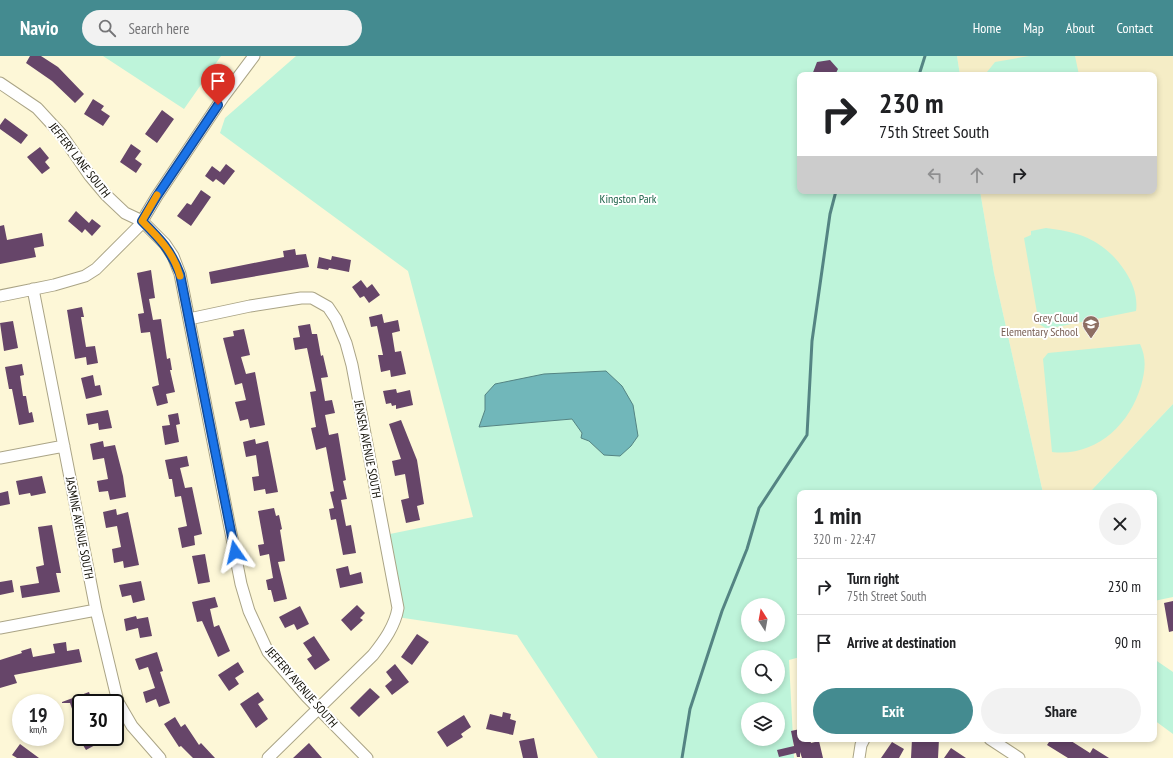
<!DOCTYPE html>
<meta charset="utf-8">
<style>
body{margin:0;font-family:"PT Sans Narrow",sans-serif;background:#f2f2f2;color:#202124;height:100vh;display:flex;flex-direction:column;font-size:15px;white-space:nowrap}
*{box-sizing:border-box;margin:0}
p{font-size:13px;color:#757577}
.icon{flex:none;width:22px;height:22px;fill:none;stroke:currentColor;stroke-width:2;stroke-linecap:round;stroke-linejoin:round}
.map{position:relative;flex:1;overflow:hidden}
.panel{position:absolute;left:797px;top:434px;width:360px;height:252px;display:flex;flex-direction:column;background:#fff;border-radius:8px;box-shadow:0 2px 6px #0003}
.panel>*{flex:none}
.guide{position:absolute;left:797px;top:16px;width:360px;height:122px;border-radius:8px;box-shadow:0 2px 6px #0003;background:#fff;color:#202124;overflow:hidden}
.needle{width:26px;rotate:349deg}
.tools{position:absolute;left:741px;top:542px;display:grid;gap:8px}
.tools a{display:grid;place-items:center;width:44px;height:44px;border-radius:50%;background:#fff;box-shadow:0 2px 6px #0003;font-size:20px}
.speed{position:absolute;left:12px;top:638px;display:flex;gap:8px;font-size:20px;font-weight:700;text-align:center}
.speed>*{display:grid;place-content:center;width:52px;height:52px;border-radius:50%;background:#fff;box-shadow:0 2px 6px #0003;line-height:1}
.speed small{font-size:10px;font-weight:400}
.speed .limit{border:2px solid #111;border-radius:6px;background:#fff;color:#111}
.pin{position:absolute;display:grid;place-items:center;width:34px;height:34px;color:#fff;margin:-41px -17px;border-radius:50% 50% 50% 0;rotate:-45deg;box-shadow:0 0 4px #0007}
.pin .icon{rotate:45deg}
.me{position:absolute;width:44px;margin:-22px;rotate:349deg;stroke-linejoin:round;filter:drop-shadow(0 0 3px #0008)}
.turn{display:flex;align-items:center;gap:14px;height:84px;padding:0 16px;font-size:18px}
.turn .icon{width:52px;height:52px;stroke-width:2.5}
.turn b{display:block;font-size:28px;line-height:34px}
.lanes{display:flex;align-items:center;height:38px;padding:0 16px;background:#0003;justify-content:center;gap:20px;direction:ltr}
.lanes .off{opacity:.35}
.round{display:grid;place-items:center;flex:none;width:42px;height:42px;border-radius:21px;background:#f2f2f2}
.headline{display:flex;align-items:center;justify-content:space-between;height:68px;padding:0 16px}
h1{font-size:24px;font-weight:700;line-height:30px}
.primary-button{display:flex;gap:8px;margin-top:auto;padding:8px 16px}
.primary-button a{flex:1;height:46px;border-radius:24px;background:#448b90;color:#fff;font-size:16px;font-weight:700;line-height:46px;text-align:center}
.primary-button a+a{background:#f2f2f2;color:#202124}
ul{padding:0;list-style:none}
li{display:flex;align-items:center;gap:12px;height:56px;padding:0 16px;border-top:1px solid #e0e0e0}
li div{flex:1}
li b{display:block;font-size:15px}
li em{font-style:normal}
header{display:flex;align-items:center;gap:24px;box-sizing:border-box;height:56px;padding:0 20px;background:#448b90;color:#fff}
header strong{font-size:19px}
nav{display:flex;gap:22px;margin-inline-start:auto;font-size:14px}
.search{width:280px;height:36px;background:#f2f2f2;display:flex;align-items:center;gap:10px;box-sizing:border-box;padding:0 14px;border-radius:22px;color:#757577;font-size:15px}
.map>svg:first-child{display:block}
</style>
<header>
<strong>Navio</strong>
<div class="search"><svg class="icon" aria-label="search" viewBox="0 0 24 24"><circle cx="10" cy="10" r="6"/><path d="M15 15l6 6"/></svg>Search here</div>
<nav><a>Home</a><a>Map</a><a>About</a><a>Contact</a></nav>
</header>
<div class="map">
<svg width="1173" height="702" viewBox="0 0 1173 702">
<rect width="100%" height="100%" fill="#fdf7d7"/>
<!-- built -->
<path fill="#f5edc6" d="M 957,0 L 1173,0 L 1173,348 L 1089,437 L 1043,437 L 994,217 L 980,135 L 1154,135 L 1154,19 L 960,19 Z"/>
<!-- green -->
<path fill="#bef4da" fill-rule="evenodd" d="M 103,0 L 221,0 L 184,53 Z
M 296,0 L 957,0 L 960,19 L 800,19 L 800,135 L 980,135 L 994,217 L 1043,437 L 800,437 L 800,601 L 789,604 L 794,702 L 598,702 L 517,579 L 397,561 L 385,479 L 473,461 L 408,215 L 220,77 L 225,62 ZM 633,349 L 604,399 L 589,385 L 581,382 L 582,377 L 573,363 L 479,371 L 485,354 ZM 748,549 L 778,549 L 778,579 L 748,579 ZM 748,601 L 778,601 L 778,631 L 748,631 ZM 748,653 L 778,653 L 778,683 L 748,683 Z
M 1029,0 L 1075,0 L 1079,19 L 987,19 L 987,16 L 995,6 Z
M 1046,172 C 1081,176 1105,185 1125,215 C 1133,227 1138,241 1136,255 L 1047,273 L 1039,268 L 1024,182 L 1031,179 L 1031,175 Z
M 1140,288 C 1147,303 1145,315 1141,330 C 1129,370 1095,401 1052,396 L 1043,303 L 1048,297 Z
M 1173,348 L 1173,541 L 1154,545 L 1154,437 L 1089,437 Z
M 1154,603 L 1173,616 L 1173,678 L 1154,664 Z"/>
<!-- water -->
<path fill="#71b7ba" stroke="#548483" d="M 606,315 L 622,330 L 633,349 L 638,380 L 631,390 L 620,400 L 604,399 L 589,385 L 581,382 L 582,377 L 572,363 L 479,371 L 485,354 L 485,339 L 495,328 L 544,318 Z"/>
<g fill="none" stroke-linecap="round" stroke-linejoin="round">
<!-- stream -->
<path stroke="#548483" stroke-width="3" d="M 919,19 L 925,0
M 682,702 L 690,653 L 722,555 L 747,493 L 759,452 L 807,379 L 812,285 L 830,158 L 836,135"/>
</g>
<!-- building -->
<path fill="#664569" d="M 30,0 L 41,0 L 58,11 L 84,38 L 75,47 L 52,25 L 26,7 Z
M 830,4 L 838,13 L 835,19 L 812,19 L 817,6 Z
M 93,43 L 104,50 L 101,54 L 110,60 L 103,70 L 84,58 Z
M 162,54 L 174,63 L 157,87 L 145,78 Z
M 5,62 L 28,79 L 21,88 L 0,73 L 0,69 Z
M 131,88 L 141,95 L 135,103 L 142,108 L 136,117 L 120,106 Z
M 40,91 L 49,102 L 45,106 L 50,112 L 42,118 L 27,101 Z
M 226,108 L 235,115 L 224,129 L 216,123 L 213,126 L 205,120 L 212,110 L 220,116 Z
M 201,134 L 211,141 L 191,170 L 177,160 L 187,147 L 191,149 Z
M 76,155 L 89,167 L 92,163 L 101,170 L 92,180 L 85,173 L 82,177 L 68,165 Z
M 4,169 L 7,184 L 42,177 L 44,190 L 34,192 L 36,201 L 0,208 L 0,170 Z
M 295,193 L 296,199 L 306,198 L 309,211 L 211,228 L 209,216 L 284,201 L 283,195 Z
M 332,200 L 351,204 L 349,216 L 329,212 L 328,214 L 317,212 L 319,201 L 331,204 Z
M 151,214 L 155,242 L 149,243 L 153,264 L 161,263 L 167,303 L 170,302 L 172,314 L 170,314 L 175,336 L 166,338 L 168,347 L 157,350 L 152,331 L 159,329 L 150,276 L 141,277 L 138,258 L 144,257 L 137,217 Z
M 361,224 L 367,232 L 372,228 L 380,239 L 369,247 L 364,240 L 360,242 L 352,231 Z
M 82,251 L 84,261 L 81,261 L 86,291 L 95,290 L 98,307 L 87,309 L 86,301 L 75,303 L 67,254 Z
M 382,258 L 384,267 L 398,264 L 400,275 L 392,277 L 395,296 L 401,295 L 406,318 L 391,321 L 390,314 L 381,316 L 378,299 L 383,299 L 377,270 L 371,271 L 369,261 Z
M 13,265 L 18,292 L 4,295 L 0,267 Z
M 310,268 L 312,278 L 317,278 L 321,300 L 323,299 L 328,321 L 321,322 L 325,345 L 332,344 L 335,357 L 325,359 L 329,379 L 338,377 L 346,424 L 343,425 L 347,443 L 341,444 L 346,470 L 351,469 L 356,497 L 343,499 L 336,463 L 331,464 L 329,453 L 334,452 L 330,436 L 334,435 L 326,391 L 316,394 L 311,372 L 316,371 L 310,336 L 316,335 L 307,292 L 295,294 L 293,282 L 300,281 L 298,270 Z
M 244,273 L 250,299 L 241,301 L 246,318 L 255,316 L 265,369 L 250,372 L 248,363 L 240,365 L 235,346 L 246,344 L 242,327 L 235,329 L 223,282 L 234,280 L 233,275 Z
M 22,308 L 24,319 L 20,320 L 23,340 L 26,340 L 29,357 L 32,356 L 34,366 L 19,369 L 12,333 L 9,333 L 5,311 Z
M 93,319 L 95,330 L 100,329 L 102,339 L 86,343 L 81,322 Z
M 396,333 L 397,337 L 410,334 L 413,349 L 396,353 L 396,349 L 392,350 L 391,347 L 386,348 L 383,335 Z
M 108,354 L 112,372 L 99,374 L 98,367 L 88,369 L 86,358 Z
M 178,357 L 180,368 L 176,369 L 179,386 L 165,389 L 162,370 L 170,369 L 168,359 Z
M 401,364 L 417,404 L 424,448 L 417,450 L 420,464 L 406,467 L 401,444 L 409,442 L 405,418 L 395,420 L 392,405 L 401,403 L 389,368 Z
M 255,383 L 256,388 L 268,385 L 278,436 L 266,438 L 265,433 L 254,435 L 252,421 L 259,420 L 256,399 L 246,401 L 243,386 Z
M 103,385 L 104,391 L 115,389 L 123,420 L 126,441 L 110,444 L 108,435 L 99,436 L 97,425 L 108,423 L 104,402 L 93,404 L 90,388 Z
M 187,400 L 189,410 L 180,412 L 185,432 L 192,431 L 202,478 L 194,480 L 195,489 L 182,492 L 178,472 L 187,470 L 181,440 L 175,441 L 172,423 L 169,423 L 165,404 Z
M 42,420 L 46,437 L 31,440 L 30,437 L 19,439 L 16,425 Z
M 8,435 L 10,448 L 0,450 L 0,437 Z
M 274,452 L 276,460 L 279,459 L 282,473 L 280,474 L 285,505 L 278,506 L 287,543 L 274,546 L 271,534 L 268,534 L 266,524 L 273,522 L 269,498 L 260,500 L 258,489 L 264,488 L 258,455 Z
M 116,453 L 117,459 L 128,456 L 139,509 L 124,512 L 123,505 L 114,507 L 112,493 L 121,491 L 117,470 L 106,472 L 103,456 Z
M 52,469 L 61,517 L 56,517 L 60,536 L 22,542 L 20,530 L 39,527 L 36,511 L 44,509 L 38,471 Z
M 205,498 L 210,526 L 198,528 L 192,500 Z
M 348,510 L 350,519 L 361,516 L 363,527 L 340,532 L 336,513 Z
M 12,524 L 14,536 L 0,539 L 0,526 Z
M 141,525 L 145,544 L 133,547 L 131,539 L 122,541 L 119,529 Z
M 215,541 L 218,551 L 210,553 L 214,571 L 219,569 L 230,595 L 218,601 L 202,565 L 197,566 L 192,546 Z
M 1173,545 L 1173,575 L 1169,576 L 1164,547 Z
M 357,549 L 365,557 L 360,562 L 363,564 L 351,575 L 341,564 Z
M 300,550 L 309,568 L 297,574 L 294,568 L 285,572 L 279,561 Z
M 136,560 L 137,563 L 148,561 L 152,580 L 140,582 L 138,572 L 126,575 L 124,563 Z
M 417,578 L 429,586 L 412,609 L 401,601 Z
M 314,580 L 330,604 L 315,614 L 307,603 L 312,600 L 303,587 Z
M 66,586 L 67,595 L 79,593 L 82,606 L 14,619 L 17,627 L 0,632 L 0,604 L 22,597 L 21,595 L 31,592 L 33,601 L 55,597 L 53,588 Z
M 157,596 L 163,615 L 160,616 L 170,647 L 159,651 L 156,643 L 146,647 L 143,636 L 155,632 L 148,611 L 139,614 L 135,603 Z
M 238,606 L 244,616 L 235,622 L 239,628 L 229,635 L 218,619 Z
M 395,608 L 409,626 L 392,639 L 385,630 L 392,624 L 386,616 Z
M 370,632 L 380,641 L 359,661 L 350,652 Z
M 89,636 L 93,647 L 81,647 L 81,676 L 80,676 L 70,647 L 62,647 L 62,646 Z
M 258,636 L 264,644 L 258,648 L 268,663 L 256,672 L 240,648 Z
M 503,656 L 511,658 L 510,663 L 516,665 L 513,679 L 486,673 L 490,658 L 502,661 Z
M 464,659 L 471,671 L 461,678 L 463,681 L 447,691 L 437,676 Z
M 175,661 L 181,671 L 185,668 L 199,689 L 201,687 L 215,702 L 193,702 L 181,690 L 179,691 L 164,668 Z
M 800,673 L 800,683 L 810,683 L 811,687 L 819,685 L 823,702 L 802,702 L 800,696 L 800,701 L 797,701 L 796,697 L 779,701 L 777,694 L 794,690 L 791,675 Z
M 78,681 L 93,681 L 97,688 L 86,694 Z
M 534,682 L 538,702 L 523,702 L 519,685 Z
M 912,683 L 939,683 L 938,702 L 911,702 Z
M 1051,683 L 1068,683 L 1090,697 L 1093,692 L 1109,702 L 1068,702 L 1047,689 Z
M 892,686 L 904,693 L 899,702 L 881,702 Z
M 309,687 L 322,702 L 293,702 Z
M 20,688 L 39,702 L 17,702 L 12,699 Z
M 951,692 L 966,702 L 944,702 Z"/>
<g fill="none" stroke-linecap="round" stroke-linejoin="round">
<!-- minor casing -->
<g stroke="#aaa486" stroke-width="13">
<path id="minor" d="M 0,27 L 37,52 L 61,78 L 90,120 L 106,139 L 125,157 L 142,165 L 165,188 L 173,200 L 180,218 L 241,528 L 249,555 L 268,596 L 307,641 L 367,702
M 33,233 L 96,554 L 118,646 L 132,670 L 160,702
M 0,240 L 54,229 L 85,220 L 96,213 L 139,170 L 157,140 L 224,40 L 254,0
M 189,263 L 250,250 L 301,242 L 312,242 L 328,251 L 336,263 L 346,287 L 352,309 L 398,552 C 395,570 384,585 373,599 L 268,702
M 0,402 L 64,390
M 0,572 L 96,554
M 990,683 L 1019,702
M 859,702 L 861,689 L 864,683"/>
</g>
<!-- minor -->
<use href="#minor" stroke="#fff" stroke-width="11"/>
</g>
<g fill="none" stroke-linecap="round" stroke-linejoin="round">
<!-- route casing -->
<g stroke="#114b97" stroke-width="10">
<path id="route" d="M 218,49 L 157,140 L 142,165 C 161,184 170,193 180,218 L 235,496"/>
</g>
<!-- route -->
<use href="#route" stroke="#1a73e8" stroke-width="7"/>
<!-- slow -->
<path stroke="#f59e0b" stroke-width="7" d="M 157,139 L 142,165 C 159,182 174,197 180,220"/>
</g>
<!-- icons -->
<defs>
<g id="school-pin" transform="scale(0.9)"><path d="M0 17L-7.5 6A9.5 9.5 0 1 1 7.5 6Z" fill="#8d6e63" stroke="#fff"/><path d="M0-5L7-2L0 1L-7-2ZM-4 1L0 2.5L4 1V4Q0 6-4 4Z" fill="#fff"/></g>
</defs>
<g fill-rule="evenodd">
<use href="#school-pin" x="1091" y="268"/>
</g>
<g text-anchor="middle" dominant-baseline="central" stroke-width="4" stroke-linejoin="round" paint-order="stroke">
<!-- street labels -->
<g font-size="12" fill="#0f0d04" stroke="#fff">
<text transform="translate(80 104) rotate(52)">JEFFERY LANE SOUTH</text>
<text transform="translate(368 393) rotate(79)">JENSEN AVENUE SOUTH</text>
<text transform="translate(80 472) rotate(79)">JASMINE AVENUE SOUTH</text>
<text transform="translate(302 631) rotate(49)">JEFFERY AVENUE SOUTH</text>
</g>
<!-- park labels -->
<g font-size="12" fill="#21654c" stroke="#fff">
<text x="628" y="142">Kingston Park</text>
</g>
<!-- education labels -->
<g font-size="12" fill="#785e54" stroke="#fff" text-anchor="end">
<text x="1078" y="261">Grey Cloud<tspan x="1078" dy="14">Elementary School</tspan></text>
</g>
</g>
</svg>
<div class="tools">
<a><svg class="needle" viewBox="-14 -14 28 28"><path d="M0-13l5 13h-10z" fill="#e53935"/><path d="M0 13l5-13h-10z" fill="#757577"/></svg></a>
<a><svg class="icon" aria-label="search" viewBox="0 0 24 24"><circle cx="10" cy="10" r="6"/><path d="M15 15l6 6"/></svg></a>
<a><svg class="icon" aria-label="layers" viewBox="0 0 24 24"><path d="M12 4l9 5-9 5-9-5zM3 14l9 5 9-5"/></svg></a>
</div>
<div class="speed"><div>19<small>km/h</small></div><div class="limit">30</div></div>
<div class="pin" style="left:218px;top:49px;background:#d93025"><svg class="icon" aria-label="arrive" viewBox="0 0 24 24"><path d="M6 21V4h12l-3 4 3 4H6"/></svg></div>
<svg class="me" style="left:235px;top:496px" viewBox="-20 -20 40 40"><path d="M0-17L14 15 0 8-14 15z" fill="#1a73e8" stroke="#fff" stroke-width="4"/></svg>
<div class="guide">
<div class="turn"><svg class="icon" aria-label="right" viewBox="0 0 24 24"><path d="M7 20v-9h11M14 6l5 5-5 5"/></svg><div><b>230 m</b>75th Street South</div></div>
<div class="lanes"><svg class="icon off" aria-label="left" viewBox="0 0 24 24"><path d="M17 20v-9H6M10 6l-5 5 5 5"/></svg><svg class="icon off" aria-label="ahead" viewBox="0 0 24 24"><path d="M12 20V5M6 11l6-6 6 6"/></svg><svg class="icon" aria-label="right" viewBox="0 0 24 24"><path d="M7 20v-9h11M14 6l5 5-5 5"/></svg></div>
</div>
<section class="panel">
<div class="headline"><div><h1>1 min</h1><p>320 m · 22:47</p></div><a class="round"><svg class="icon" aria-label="close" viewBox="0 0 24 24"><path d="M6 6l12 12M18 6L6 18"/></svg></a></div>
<ul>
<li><svg class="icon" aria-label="right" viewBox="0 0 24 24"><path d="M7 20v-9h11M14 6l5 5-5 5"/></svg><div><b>Turn right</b><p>75th Street South</p></div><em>230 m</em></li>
<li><svg class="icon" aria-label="arrive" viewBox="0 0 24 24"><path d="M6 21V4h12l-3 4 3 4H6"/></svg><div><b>Arrive at destination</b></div><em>90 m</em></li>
</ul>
<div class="primary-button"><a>Exit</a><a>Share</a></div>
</section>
</div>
